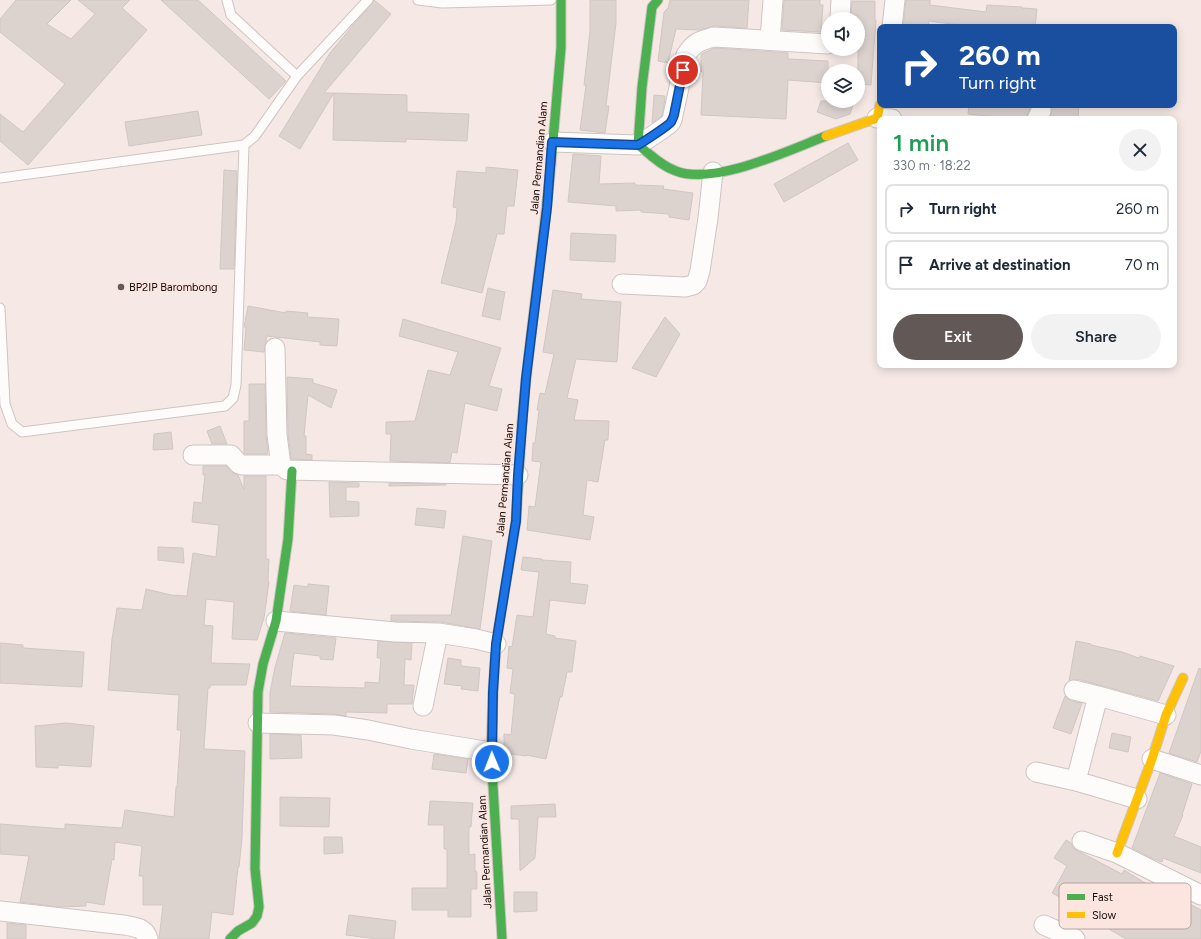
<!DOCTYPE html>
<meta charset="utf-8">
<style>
body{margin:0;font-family:Figtree,sans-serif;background:#f2f2f3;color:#1f2937;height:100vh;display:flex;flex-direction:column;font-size:15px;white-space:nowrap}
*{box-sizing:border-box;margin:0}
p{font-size:13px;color:#747a83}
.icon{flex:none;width:22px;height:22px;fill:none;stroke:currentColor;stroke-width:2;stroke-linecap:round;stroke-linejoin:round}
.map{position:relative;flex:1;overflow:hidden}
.panel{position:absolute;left:877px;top:116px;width:300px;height:252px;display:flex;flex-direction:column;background:#fff;border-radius:8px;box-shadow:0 2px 10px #0003}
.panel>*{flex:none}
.top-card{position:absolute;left:877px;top:24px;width:300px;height:84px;border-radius:8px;box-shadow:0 2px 10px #0003;background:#1a4fa0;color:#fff;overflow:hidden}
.tools{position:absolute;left:821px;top:12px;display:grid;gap:8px}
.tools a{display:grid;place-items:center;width:44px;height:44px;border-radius:50%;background:#fff;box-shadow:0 2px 10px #0003;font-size:20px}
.pin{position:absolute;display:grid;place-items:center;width:34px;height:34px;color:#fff;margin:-17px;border:2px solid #fff;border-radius:50%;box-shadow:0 1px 4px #0007}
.me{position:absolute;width:44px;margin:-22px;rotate:359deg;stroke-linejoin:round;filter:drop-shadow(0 0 3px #0008)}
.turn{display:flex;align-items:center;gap:14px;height:84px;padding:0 16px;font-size:18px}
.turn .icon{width:52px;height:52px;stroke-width:2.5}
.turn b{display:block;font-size:28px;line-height:34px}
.round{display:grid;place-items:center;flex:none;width:42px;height:42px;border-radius:21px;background:#f2f2f3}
.overview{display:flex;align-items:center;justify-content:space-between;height:68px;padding:0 16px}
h1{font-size:24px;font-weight:600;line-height:30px;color:#1e9e55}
.button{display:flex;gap:8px;margin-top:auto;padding:8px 16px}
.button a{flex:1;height:46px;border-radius:24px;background:#625957;color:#fff;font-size:16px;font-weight:600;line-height:46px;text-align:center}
.button a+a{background:#f2f2f3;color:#1f2937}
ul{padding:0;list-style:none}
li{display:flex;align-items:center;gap:12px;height:50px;margin:0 8px 6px;padding:0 8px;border:2px solid #e0e1e3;border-radius:8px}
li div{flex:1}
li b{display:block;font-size:15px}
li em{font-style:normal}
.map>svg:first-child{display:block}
</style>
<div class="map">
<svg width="1201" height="939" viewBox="0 0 1201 939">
<rect width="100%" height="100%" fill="#f6e9e5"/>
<!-- building -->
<path fill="#dcd3cf" stroke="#d0c7c3" d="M 16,0 L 71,0 L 47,24 L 71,39 L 95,14 L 78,0 L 130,0 L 122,8 L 147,30 L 28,165 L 0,141 L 0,114 L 23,132 L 65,84 L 0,32 L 0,19 Z
M 161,0 L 198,0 L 286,81 L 269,99 Z
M 374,0 L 391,14 L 324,93 L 334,93 L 300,149 L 279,136 L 330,53 Z
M 590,0 L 616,0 L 616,23 L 606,106 L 609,106 L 605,133 L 580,130 L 586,85 L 584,85 L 590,31 Z
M 670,0 L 749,0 L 747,28 L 715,26 L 698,30 L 676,29 L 668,63 L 658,61 L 664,12 L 668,8 Z
M 784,0 L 820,0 L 820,5 L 823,5 L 821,32 L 782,30 Z
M 906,0 L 930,0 L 930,5 L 986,12 L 987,5 L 1022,7 L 1022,8 L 1037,9 L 1035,27 L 958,27 L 959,25 L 929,21 L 928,27 L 903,27 Z
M 852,1 L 875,1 L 875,20 L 876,20 L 871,85 L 858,84 L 858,16 L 851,15 Z
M 715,48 L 788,53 L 788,59 L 828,61 L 828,83 L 788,80 L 786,119 L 701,115 L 703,72 L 701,72 L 701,54 Z
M 334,93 L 407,95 L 407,112 L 469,114 L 467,141 L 406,139 L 406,142 L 333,140 Z
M 654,95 L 665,96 L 665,99 L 662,116 L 652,123 Z
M 821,101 L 854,101 L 850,114 L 836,119 L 817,112 Z
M 969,105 L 1030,105 L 1030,108 L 1026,119 L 997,119 L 997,117 L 968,114 Z
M 1052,105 L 1079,105 L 1078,119 L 1049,119 L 1052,111 Z
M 198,111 L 202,135 L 129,146 L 125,122 Z
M 848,143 L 858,160 L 784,202 L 774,184 Z
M 573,154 L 601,156 L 599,184 L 635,183 L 635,185 L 664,186 L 663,189 L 693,193 L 689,220 L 669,217 L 669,214 L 641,212 L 641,210 L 616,211 L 616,206 L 568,202 Z
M 486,167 L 518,170 L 514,206 L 507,206 L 504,234 L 497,234 L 482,293 L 441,283 L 456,222 L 457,208 L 453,207 L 457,171 L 486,173 Z
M 224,170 L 237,171 L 234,269 L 220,269 Z
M 571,233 L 616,235 L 615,262 L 570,260 Z
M 488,288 L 505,292 L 500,320 L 482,316 Z
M 553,290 L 582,294 L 581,299 L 621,302 L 617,362 L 576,359 L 567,398 L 578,400 L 574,420 L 609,421 L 608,440 L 605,440 L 598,482 L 587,480 L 583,515 L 594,517 L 590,540 L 527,530 L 529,506 L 535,507 L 541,462 L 532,461 L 533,443 L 535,443 L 539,410 L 537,410 L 540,393 L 545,394 L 554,354 L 543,352 Z
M 248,306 L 286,313 L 286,311 L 308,313 L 307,317 L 339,319 L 337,346 L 320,345 L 320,342 L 267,336 L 264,352 L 244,350 L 246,327 L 244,327 Z
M 665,317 L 680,334 L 656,377 L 632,368 Z
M 403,319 L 501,348 L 489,386 L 502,389 L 497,411 L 465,403 L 457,453 L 452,452 L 450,463 L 390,461 L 391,434 L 386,434 L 386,422 L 415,421 L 428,370 L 450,375 L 458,352 L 399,336 Z
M 287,377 L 313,379 L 313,383 L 337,390 L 331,408 L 308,395 L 304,436 L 306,436 L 306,454 L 312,455 L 312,460 L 291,459 L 288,434 Z
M 249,384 L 265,384 L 266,435 L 268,451 L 267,454 L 245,454 L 244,453 L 244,421 L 249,421 Z
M 220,426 L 227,444 L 212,444 L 207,431 Z
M 171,432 L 173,449 L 153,450 L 154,434 Z
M 203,466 L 226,466 L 231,472 L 238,475 L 244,490 L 244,476 L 266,476 L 266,559 L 269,559 L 268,581 L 269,582 L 264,618 L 257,640 L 232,639 L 234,602 L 206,599 L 204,625 L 213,626 L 211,663 L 250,664 L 246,685 L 210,685 L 210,688 L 208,688 L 204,749 L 245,751 L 242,838 L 239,867 L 238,867 L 233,915 L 212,912 L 209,939 L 159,939 L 163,905 L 143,905 L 143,876 L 139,876 L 142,846 L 115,842 L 114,860 L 112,859 L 104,905 L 86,902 L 86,906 L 59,907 L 20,902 L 29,856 L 0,854 L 0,824 L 65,829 L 65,824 L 122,828 L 125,810 L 174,817 L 176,787 L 177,787 L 181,730 L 177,730 L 179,695 L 108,690 L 112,639 L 117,608 L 142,610 L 146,589 L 171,595 L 187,596 L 193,553 L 216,557 L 219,525 L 192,522 L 194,502 L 202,503 L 205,475 L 203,475 Z
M 329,482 L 359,483 L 359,487 L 346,487 L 346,501 L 359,502 L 359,516 L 330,517 Z
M 389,483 L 446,484 L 446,485 L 389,486 Z
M 417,508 L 446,511 L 444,528 L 415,525 Z
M 463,536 L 492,541 L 480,629 L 440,622 L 391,621 L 391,615 L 451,615 Z
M 158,547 L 183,548 L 184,563 L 158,560 Z
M 523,557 L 542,559 L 542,560 L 571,562 L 570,583 L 588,585 L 585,604 L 550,600 L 546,634 L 555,636 L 555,638 L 576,641 L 572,672 L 567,672 L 562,697 L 560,697 L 546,759 L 526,755 L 526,756 L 504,753 L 504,734 L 511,735 L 515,694 L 510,693 L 513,669 L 507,668 L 509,646 L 512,647 L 517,615 L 533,617 L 539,572 L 521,570 Z
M 308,584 L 329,586 L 326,615 L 290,611 L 294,585 L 308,587 Z
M 285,633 L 336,638 L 333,660 L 320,659 L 320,656 L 294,653 L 290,686 L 365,688 L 365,682 L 379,683 L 381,658 L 377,658 L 378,641 L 412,643 L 411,660 L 405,659 L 404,685 L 414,685 L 412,704 L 387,704 L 387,713 L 346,712 L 346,716 L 334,714 L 270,712 L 270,693 L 275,667 Z
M 1076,641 L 1091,644 L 1091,645 L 1122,652 L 1139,658 L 1140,656 L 1174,666 L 1158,701 L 1077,679 L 1069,681 Z
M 0,643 L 23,645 L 23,648 L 84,652 L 82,687 L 0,683 Z
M 448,658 L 461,660 L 461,666 L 480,668 L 478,691 L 461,689 L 462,686 L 444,684 Z
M 1199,668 L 1201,669 L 1201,751 L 1197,762 L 1169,753 Z
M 1065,696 L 1071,701 L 1082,703 L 1071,734 L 1053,728 Z
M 66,723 L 94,726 L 91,767 L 58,765 L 58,768 L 36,767 L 35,726 Z
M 1112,733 L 1131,737 L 1128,752 L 1109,748 Z
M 270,734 L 301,735 L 302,758 L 270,759 Z
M 434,754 L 468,759 L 466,773 L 432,769 Z
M 1160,773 L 1192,784 L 1182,815 L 1183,815 L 1174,836 L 1201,847 L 1201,873 L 1163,858 L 1162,862 L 1154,859 L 1132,848 Z
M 280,797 L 330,798 L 329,827 L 280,826 Z
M 430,801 L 473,803 L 471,827 L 469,827 L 469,855 L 475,854 L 475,871 L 477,872 L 477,889 L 471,889 L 471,917 L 448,917 L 448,910 L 412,910 L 412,888 L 447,888 L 447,849 L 444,849 L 444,825 L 428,825 Z
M 555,804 L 556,817 L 538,817 L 535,858 L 520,871 L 519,819 L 511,819 L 511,806 Z
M 324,837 L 342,837 L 343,853 L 324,854 Z
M 1066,840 L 1071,843 L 1073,848 L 1078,851 L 1122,874 L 1124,870 L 1150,886 L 1152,883 L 1180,897 L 1179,898 L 1201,910 L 1201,939 L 1126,939 L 1095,921 L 1096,919 L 1075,908 L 1076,906 L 1052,893 L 1067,866 L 1054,858 Z
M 514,892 L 537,892 L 537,911 L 514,912 Z
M 349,915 L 396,921 L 394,939 L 377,939 L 346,935 Z
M 7,923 L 26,925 L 26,939 L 7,939 Z"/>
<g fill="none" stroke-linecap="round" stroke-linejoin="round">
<!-- lane casing -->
<g stroke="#cec4c1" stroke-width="11">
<path id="lane" d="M 227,0 L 231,15 L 297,76
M 418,0 L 442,3 L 551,0
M 244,145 L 255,136 L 297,76 L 368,0
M 0,178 L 244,145 L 236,385 L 233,398 L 225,406 L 22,432 L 12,424 L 5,404 L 0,308"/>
</g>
<!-- street casing -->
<g stroke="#cec4c1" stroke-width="21">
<path id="street" d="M 840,19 L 841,0
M 892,27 L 895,0
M 770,40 L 773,0
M 877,118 L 892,119
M 1037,119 L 1041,111 L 1041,105
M 553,142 L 638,145 C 643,142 668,126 671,122 C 672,120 673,118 673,115 L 686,55 C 694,42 700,41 714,37 L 828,44
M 622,284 L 685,287 L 693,285 L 697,281 L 700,271 L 708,218 L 713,172
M 275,348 L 277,435 L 281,465 L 287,470 L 518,475
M 193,455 L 231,455 L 239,464 L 243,465 L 281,465
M 276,621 L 395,632 L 438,633 L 476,639 L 496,644
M 1074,690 L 1098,696
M 423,706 L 438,633
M 258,723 L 334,725 L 368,730 L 411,739 L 491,752
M 1152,759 L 1201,775
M 1036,772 L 1076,781 L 1137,799
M 1076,781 L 1098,696 L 1166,715
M 1082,841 L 1117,853 L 1201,895
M 0,911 L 124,925 C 134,927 145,927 148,939
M 1044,925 L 1075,939"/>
</g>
<!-- fast casing -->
<g stroke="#cec4c1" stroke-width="11">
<path id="fast" d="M 658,0 L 652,7 L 642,87 L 638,145 C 650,154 661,166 676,171 C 714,186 789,150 826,136
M 551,164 L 561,48 L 561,0
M 230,939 L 238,931 L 252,923 L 257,916 L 259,907 L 255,869 L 258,692 L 263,664 L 276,621 L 288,539 L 292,471
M 502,939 L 491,752 L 493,692 L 496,644 L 516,521 L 522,422"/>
</g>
<!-- slow casing -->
<g stroke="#cec4c1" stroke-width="11">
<path id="slow" d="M 826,136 L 877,118 L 880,105
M 522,422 C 529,336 543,250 551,164
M 1117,853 L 1152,759 L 1166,715 L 1183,678"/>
</g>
<!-- lane -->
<use href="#lane" stroke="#fefcfb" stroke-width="9"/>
<!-- street -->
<use href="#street" stroke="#fefcfb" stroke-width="19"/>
<!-- fast -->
<use href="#fast" stroke="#4caf50" stroke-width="9"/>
<!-- slow -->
<use href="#slow" stroke="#ffc107" stroke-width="9"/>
</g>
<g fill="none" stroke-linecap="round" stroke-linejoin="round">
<!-- route casing -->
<g stroke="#114b97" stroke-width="10">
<path id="route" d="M 492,762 L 493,692 L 496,644 L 516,521 L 518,475 L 526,378 L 547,208 L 552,142 L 638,145 C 643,142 668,126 671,122 C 672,120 673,118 674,115 L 683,70"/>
</g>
<!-- route -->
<use href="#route" stroke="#1a73e8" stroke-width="7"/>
</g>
<!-- markers -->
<circle fill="#625957" stroke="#fce5df" stroke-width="1.5" cx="121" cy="287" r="4"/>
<g text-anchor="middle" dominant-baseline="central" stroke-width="3" stroke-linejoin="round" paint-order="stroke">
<!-- street labels -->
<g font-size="11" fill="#130c0a" stroke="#fce5df">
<text transform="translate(539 158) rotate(-85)">Jalan Permandian Alam</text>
<text transform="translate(505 480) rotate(-85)">Jalan Permandian Alam</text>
<text transform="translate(485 852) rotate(-93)">Jalan Permandian Alam</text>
</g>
<!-- poi labels -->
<g font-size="11" fill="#130c0a" stroke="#fce5df" text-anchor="start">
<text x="129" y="287">BP2IP Barombong</text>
</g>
</g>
<!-- legend -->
<rect x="1059" y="883" width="132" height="46" rx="6" fill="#fce5df" stroke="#b6a49f" stroke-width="1"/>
<rect x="1067" y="894" width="18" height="6" fill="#4caf50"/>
<rect x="1067" y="912" width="18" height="6" fill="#ffc107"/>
<g font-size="11" fill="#130c0a">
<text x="1092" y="901">Fast</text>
<text x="1092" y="919">Slow</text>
</g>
</svg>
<div class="tools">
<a><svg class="icon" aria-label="sound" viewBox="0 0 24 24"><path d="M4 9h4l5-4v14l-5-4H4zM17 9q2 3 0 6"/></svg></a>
<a><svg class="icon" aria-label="layers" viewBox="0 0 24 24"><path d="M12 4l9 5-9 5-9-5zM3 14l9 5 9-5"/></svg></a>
</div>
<div class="pin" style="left:683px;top:70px;background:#d93025"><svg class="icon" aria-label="arrive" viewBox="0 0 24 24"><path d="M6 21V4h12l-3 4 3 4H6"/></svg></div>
<svg class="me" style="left:492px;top:762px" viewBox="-20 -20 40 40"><circle r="17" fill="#1a73e8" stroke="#fff" stroke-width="3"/><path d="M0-11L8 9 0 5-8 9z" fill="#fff"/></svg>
<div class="top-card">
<div class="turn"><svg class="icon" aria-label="right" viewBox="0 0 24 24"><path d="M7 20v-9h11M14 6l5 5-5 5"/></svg><div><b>260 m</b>Turn right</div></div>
</div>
<section class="panel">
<div class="overview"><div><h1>1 min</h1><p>330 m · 18:22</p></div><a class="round"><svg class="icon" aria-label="close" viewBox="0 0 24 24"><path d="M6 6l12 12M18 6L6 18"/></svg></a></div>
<ul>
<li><svg class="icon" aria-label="right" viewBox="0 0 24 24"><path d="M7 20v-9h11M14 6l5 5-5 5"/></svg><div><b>Turn right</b></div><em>260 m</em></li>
<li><svg class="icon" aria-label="arrive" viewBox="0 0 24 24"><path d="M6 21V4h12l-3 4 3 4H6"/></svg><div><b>Arrive at destination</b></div><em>70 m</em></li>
</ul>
<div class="button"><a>Exit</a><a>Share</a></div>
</section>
</div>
